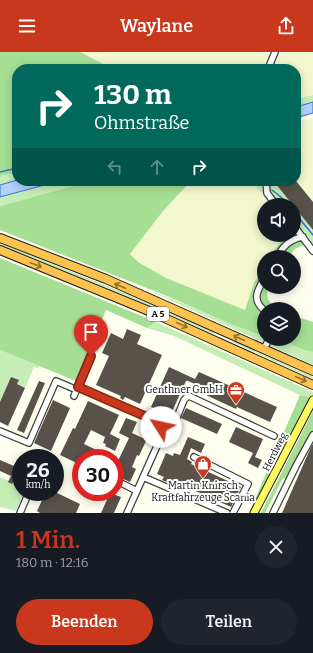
<!DOCTYPE html>
<html lang="de">
<meta charset="utf-8">
<style>
body{margin:0;font-family:Bitter,serif;background:#20242c;color:#f1f3f6;height:100vh;display:flex;flex-direction:column;font-size:15px;white-space:nowrap}
*{box-sizing:border-box;margin:0}
p{font-size:13px;color:#9ea1a6}
.icon{flex:none;width:22px;height:22px;fill:none;stroke:currentColor;stroke-width:2;stroke-linecap:round;stroke-linejoin:round}
.map{position:relative;height:461px;overflow:hidden}
.details{display:flex;flex-direction:column;background:#171b24;flex:1}
.details>*{flex:none}
.top-card{position:absolute;left:12px;top:12px;width:289px;height:122px;border-radius:16px;box-shadow:0 2px 10px #0003;background:#00695c;color:#fff;overflow:hidden}
.tools{position:absolute;left:257px;top:146px;display:grid;gap:8px}
.tools a{display:grid;place-items:center;width:44px;height:44px;border-radius:50%;background:#171b24;box-shadow:0 2px 10px #0003;font-size:20px}
.speed{position:absolute;left:12px;top:397px;display:flex;gap:8px;font-size:20px;font-weight:700;text-align:center}
.speed>*{display:grid;place-content:center;width:52px;height:52px;border-radius:50%;background:#171b24;box-shadow:0 2px 10px #0003;line-height:1}
.speed small{font-size:10px;font-weight:400}
.speed .limit{border:6px solid #d22;background:#fff;color:#111}
.pin{position:absolute;display:grid;place-items:center;width:34px;height:34px;color:#fff;margin:-41px -17px;border-radius:50% 50% 50% 0;rotate:-45deg;box-shadow:0 0 4px #0007}
.pin .icon{rotate:45deg}
.me{position:absolute;width:44px;margin:-22px;rotate:305deg;stroke-linejoin:round;filter:drop-shadow(0 0 3px #0008)}
.turn{display:flex;align-items:center;gap:14px;height:84px;padding:0 16px;font-size:18px}
.turn .icon{width:52px;height:52px;stroke-width:2.5}
.turn b{display:block;font-size:28px;line-height:34px}
.lanes{display:flex;align-items:center;height:38px;padding:0 16px;background:#0003;justify-content:center;gap:20px;direction:ltr}
.lanes .off{opacity:.35}
.round{display:grid;place-items:center;flex:none;width:42px;height:42px;border-radius:21px;background:#20242c}
.headline{display:flex;align-items:center;justify-content:space-between;height:68px;padding:0 16px}
h1{font-size:24px;font-weight:600;line-height:30px;color:#c9381c}
.button{display:flex;gap:8px;margin-top:auto;padding:8px 16px}
.button a{flex:1;height:46px;border-radius:24px;background:#c9381c;color:#fff;font-size:16px;font-weight:600;line-height:46px;text-align:center}
.button a+a{background:#20242c;color:#f1f3f6}
header{display:flex;justify-content:space-between;align-items:center;height:52px;padding:0 16px;background:#c9381c;color:#fff;font-size:18px;font-weight:600}
.map>svg:first-child{display:block}
</style>
<header><svg class="icon" aria-label="menu" viewBox="0 0 24 24"><path d="M4 6h16M4 12h16M4 18h16"/></svg>Waylane<svg class="icon" aria-label="share" viewBox="0 0 24 24"><path d="M12 15V3M7 8l5-5 5 5M5 13v7h14v-7"/></svg></header>
<div class="map">
<svg width="313" height="461" viewBox="0 0 313 461">
<rect width="100%" height="100%" fill="#fffff0"/>
<!-- farmland -->
<path fill="#f2f7ce" d="M 80,0 L 262,0 L 272,4 L 273,1 L 270,0 L 313,0 L 313,43 L 296,47 L 296,17 L 113,17 Z
M 313,66 L 313,150 L 296,129 L 296,70 Z
M 191,129 L 251,129 L 259,138 L 274,153 L 264,153 L 264,183 L 285,183 L 270,205 L 264,205 L 264,215 L 254,231 L 245,258 L 166,226 L 138,210 L 130,201 L 163,159 Z"/>
<!-- green -->
<path fill="#c7edb6" d="M 313,43 L 313,50 L 296,55 L 296,47 Z
M 17,121 L 17,128 L 0,133 L 0,124 Z
M 59,129 L 91,129 L 0,154 L 0,145 Z
M 251,129 L 273,129 L 293,153 L 274,153 L 259,138 Z
M 294,154 L 313,178 L 313,196 L 294,176 Z
M 0,191 L 127,242 L 215,281 L 214,282 L 132,246 L 0,193 Z
M 148,238 C 186,251 222,269 260,283 L 264,282 L 264,287 L 279,287 L 304,298 L 313,300 L 313,313 Z
M 154,269 L 313,340 L 313,345 L 300,343 L 174,284 L 147,276 L 153,272 Z
M 233,289 L 313,325 L 313,327 L 232,290 Z
M 0,298 L 39,314 L 38,316 L 34,315 L 25,336 L 17,332 L 19,328 L 0,350 Z
M 0,425 L 21,434 L 21,440 L 24,440 L 16,459 L 0,455 Z"/>
<!-- forest -->
<path fill="#a6df94" d="M 0,0 L 80,0 L 113,17 L 17,17 L 17,121 L 0,124 Z
M 91,129 L 191,129 L 163,159 L 130,202 L 138,210 L 166,226 L 245,258 L 254,231 L 264,215 L 264,235 L 269,235 C 264,246 270,250 277,257 L 264,257 L 264,282 L 260,283 L 231,272 L 167,244 L 0,178 L 0,154 Z
M 294,176 L 306,192 L 295,197 L 288,205 L 270,205 L 285,183 L 294,183 Z
M 0,206 L 154,269 L 153,272 L 147,276 L 106,258 L 76,329 L 0,298 Z
M 294,264 L 313,270 L 313,300 L 304,298 L 279,287 L 294,287 Z
M 300,343 L 311,345 L 252,461 L 249,461 Z
M 313,359 L 313,378 L 286,427 L 283,426 L 265,461 L 261,461 Z"/>
<!-- water -->
<path fill="#b1d0fa" stroke="#3273d7" d="M 313,50 L 313,61 L 296,66 L 296,55 Z
M 17,128 L 17,129 L 59,129 L 0,145 L 0,133 Z"/>
<g fill="none" stroke-linecap="round" stroke-linejoin="round">
<!-- stream -->
<path stroke="#3273d7" stroke-width="1.5" d="M 0,120 L 17,116
M 272,138 L 281,145 L 288,153
M 294,160 L 313,183"/>
</g>
<!-- building -->
<path fill="#58524a" d="M 277,129 L 296,129 L 313,150 L 313,178 L 275,131 Z
M 127,277 L 141,283 L 137,292 L 162,303 L 140,352 L 125,345 L 123,348 L 120,346 L 121,344 L 96,333 L 109,304 L 102,301 L 111,281 L 123,287 Z
M 169,315 L 195,327 L 199,320 L 277,355 L 270,370 L 237,355 L 236,357 L 206,343 L 208,338 L 188,329 L 186,329 L 170,364 L 151,355 Z
M 11,325 L 19,328 L 17,332 L 25,336 L 8,374 L 0,370 L 0,350 Z
M 39,329 L 45,331 L 24,381 L 17,378 Z
M 53,348 L 70,356 L 51,399 L 34,391 Z
M 88,349 L 119,363 L 110,382 L 120,387 L 115,399 L 105,394 L 106,392 L 103,391 L 105,385 L 91,378 L 84,392 L 113,406 L 81,406 L 81,413 L 60,403 L 73,376 L 75,377 Z
M 186,356 L 222,372 L 217,382 L 181,366 Z
M 126,366 L 137,370 L 132,381 L 145,387 L 144,388 L 146,389 L 139,404 L 137,403 L 132,415 L 136,417 L 130,430 L 115,423 L 115,407 L 118,409 L 129,386 L 119,381 Z
M 236,375 L 263,387 L 255,405 L 262,408 L 258,416 L 248,411 L 253,401 L 229,390 Z
M 188,385 L 205,392 L 201,401 L 191,396 L 187,407 L 192,410 L 191,412 L 241,435 L 231,455 L 178,431 L 176,434 L 162,428 L 164,425 L 157,422 L 166,401 L 173,404 L 174,401 L 180,403 Z
M 313,392 L 313,461 L 282,461 L 311,395 Z
M 0,408 L 21,417 L 21,428 L 15,426 L 12,432 L 8,430 L 11,424 L 0,419 Z
M 46,440 L 55,440 L 80,452 L 76,461 L 40,461 L 37,459 Z
M 110,441 L 121,445 L 114,461 L 101,461 Z"/>
<g fill="none" stroke-linecap="round" stroke-linejoin="round">
<!-- minor casing -->
<g stroke="#414141" stroke-width="8">
<path id="minor" d="M 268,17 L 275,0
M 266,129 L 267,141 L 276,153
M 294,174 L 313,199
M 277,205 C 283,194 290,187 303,185
M 264,227 C 257,239 252,248 264,258
M 264,297 L 269,287
M 78,335 L 147,365 L 158,377
M 74,344 L 91,304
M 168,377 L 175,370 L 184,348 L 187,345 L 189,344 L 274,384
M 0,379 L 29,391 L 56,329 L 77,338
M 194,405 L 248,432 L 233,461
M 143,425 L 227,461
M 115,428 L 137,439
M 20,461 L 29,440
M 127,461 L 157,394 C 162,389 170,387 169,379 L 166,375 L 161,375 L 156,379 L 157,394
M 273,461 L 296,414 L 313,383"/>
</g>
<!-- major casing -->
<g stroke="#1f1f1f" stroke-width="9">
<path id="major" d="M 254,461 L 313,348"/>
</g>
<!-- highway casing -->
<g stroke="#1f1f1f" stroke-width="10">
<path id="highway" d="M 0,186 L 106,227 L 313,319
M 0,198 L 149,259 L 313,333"/>
</g>
<!-- minor -->
<use href="#minor" stroke="#fff" stroke-width="5.5"/>
<!-- major -->
<use href="#major" stroke="#fff960" stroke-width="7"/>
<!-- highway -->
<use href="#highway" stroke="#fec34f" stroke-width="8"/>
</g>
<!-- one-way arrows -->
<defs><path id="oneway-shaft" d="M-6 0H5M1.5-3L5.5 0L1.5 3" fill="none" stroke-width="1.6" stroke-linecap="round" stroke-linejoin="round"/></defs>
<g stroke="#927232">
<use href="#oneway-shaft" transform="translate(36 213) rotate(21)"/>
<use href="#oneway-shaft" transform="translate(120 234) rotate(-157)"/>
<use href="#oneway-shaft" transform="translate(182 273) rotate(24)"/>
<use href="#oneway-shaft" transform="translate(239 286) rotate(-156)"/>
<use href="#oneway-shaft" transform="translate(301 327) rotate(24)"/>
</g>
<g fill="none" stroke-linecap="round" stroke-linejoin="round">
<!-- route casing -->
<g stroke="#832412" stroke-width="10">
<path id="route" d="M 91,304 L 78,335 L 147,365 L 158,376 L 161,375"/>
</g>
<!-- route -->
<use href="#route" stroke="#c9381c" stroke-width="7"/>
</g>
<!-- icons -->
<defs>
<g id="office-pin" transform="scale(0.9)"><path d="M0 17L-7.5 6A9.5 9.5 0 1 1 7.5 6Z" fill="#c9381c" stroke="#fff"/><path d="M-6-3h4V-5.5h4V-3h4V5H-6ZM-1-4.5V-3h2v-1.5ZM-6 0V1H6V0Z" fill="#fff"/></g>
<g id="shop-pin" transform="scale(0.9)"><path d="M0 17L-7.5 6A9.5 9.5 0 1 1 7.5 6Z" fill="#c9381c" stroke="#fff"/><path d="M-5-2.5h2.3a2.7 3.5 0 0 1 5.4 0H5L5.5 6h-11ZM-1.5-2.5h3a1.5 2.3 0 0 0-3 0Z" fill="#fff"/></g>
</defs>
<g fill-rule="evenodd">
<use href="#office-pin" x="236" y="338"/>
<use href="#shop-pin" x="203" y="412"/>
</g>
<g text-anchor="middle" dominant-baseline="central" stroke-width="4" stroke-linejoin="round" paint-order="stroke">
<!-- shield labels -->
<rect fill="#fff" stroke="#565656" stroke-width="1" x="147" y="255" width="22" height="14" rx="3"/>
<g font-size="9" font-weight="bold" fill="#0e0e0e">
<text x="158" y="262">A 5</text>
</g>
<!-- poi labels -->
<g font-size="10" fill="#0e0e0e" stroke="#fff" text-anchor="end">
<text x="223" y="338">Genthner GmbH</text>
<text x="203" y="434" text-anchor="middle">Martin Knirsch<tspan x="203" dy="12">Kraftfahrzeuge Scania</tspan></text>
</g>
<!-- street labels -->
<g font-size="10" fill="#0e0e0e" stroke="#fff">
<text transform="translate(275 400) rotate(-63)">Herdweg</text>
</g>
</g>
</svg>
<div class="tools">
<a><svg class="icon" aria-label="sound" viewBox="0 0 24 24"><path d="M4 9h4l5-4v14l-5-4H4zM17 9q2 3 0 6"/></svg></a>
<a><svg class="icon" aria-label="search" viewBox="0 0 24 24"><circle cx="10" cy="10" r="6"/><path d="M15 15l6 6"/></svg></a>
<a><svg class="icon" aria-label="layers" viewBox="0 0 24 24"><path d="M12 4l9 5-9 5-9-5zM3 14l9 5 9-5"/></svg></a>
</div>
<div class="speed"><div>26<small>km/h</small></div><div class="limit">30</div></div>
<div class="pin" style="left:91px;top:304px;background:#d93025"><svg class="icon" aria-label="arrive" viewBox="0 0 24 24"><path d="M6 21V4h12l-3 4 3 4H6"/></svg></div>
<svg class="me" style="left:161px;top:375px" viewBox="-20 -20 40 40"><circle r="19" fill="#fff"/><path d="M0-13L10 11 0 6-10 11z" fill="#c9381c"/></svg>
<div class="top-card">
<div class="turn"><svg class="icon" aria-label="right" viewBox="0 0 24 24"><path d="M7 20v-9h11M14 6l5 5-5 5"/></svg><div><b>130 m</b>Ohmstraße</div></div>
<div class="lanes"><svg class="icon off" aria-label="left" viewBox="0 0 24 24"><path d="M17 20v-9H6M10 6l-5 5 5 5"/></svg><svg class="icon off" aria-label="ahead" viewBox="0 0 24 24"><path d="M12 20V5M6 11l6-6 6 6"/></svg><svg class="icon" aria-label="right" viewBox="0 0 24 24"><path d="M7 20v-9h11M14 6l5 5-5 5"/></svg></div>
</div>
</div>
<section class="details">
<div class="headline"><div><h1>1 Min.</h1><p>180 m · 12:16</p></div><a class="round"><svg class="icon" aria-label="close" viewBox="0 0 24 24"><path d="M6 6l12 12M18 6L6 18"/></svg></a></div>
<div class="button"><a>Beenden</a><a>Teilen</a></div>
</section>
